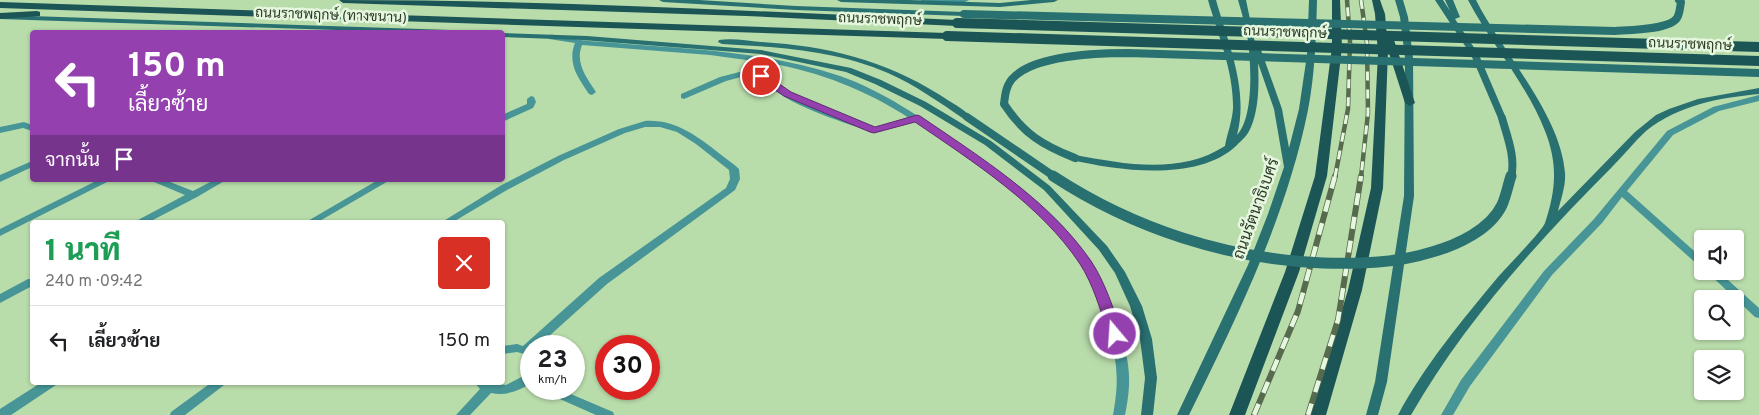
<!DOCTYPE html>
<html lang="th">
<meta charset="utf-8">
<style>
body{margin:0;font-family:Overpass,Sarabun,sans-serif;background:#f2f2f2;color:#202124;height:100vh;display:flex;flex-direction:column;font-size:19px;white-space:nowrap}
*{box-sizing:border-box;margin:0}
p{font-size:16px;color:#757577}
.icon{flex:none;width:28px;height:28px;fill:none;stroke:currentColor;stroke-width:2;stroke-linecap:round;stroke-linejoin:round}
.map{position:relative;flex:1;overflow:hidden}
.panel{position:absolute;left:30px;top:220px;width:475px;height:165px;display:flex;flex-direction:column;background:#fff;border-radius:5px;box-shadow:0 1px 4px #0004}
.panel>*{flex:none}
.banner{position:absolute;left:30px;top:30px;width:475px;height:152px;border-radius:5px;box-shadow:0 1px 4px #0004;background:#9441af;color:#fff;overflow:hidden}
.fabs{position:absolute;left:1694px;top:230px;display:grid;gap:10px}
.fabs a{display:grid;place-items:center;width:50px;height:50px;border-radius:5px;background:#fff;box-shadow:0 1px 4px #0004;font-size:25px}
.speed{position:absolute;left:520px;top:335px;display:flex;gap:10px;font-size:25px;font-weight:700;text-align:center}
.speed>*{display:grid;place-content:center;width:65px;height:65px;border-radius:50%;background:#fff;box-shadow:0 1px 4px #0004;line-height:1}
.speed small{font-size:12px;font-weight:400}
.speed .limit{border:8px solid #d22;background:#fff;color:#111}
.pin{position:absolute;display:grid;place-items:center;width:42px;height:42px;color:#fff;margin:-21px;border:2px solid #fff;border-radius:50%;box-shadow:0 1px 5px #0007}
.me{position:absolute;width:55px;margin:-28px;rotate:342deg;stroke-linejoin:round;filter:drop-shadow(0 0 4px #0008)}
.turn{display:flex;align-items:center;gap:18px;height:105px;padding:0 15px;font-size:22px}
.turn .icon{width:65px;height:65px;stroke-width:2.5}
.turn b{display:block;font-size:35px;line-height:42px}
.then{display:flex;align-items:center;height:48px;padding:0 15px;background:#0003;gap:10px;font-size:19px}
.round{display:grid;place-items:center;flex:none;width:52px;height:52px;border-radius:5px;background:#f2f2f2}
.headline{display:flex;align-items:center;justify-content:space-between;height:85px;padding:0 15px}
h1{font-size:30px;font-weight:800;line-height:38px;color:#1e9e55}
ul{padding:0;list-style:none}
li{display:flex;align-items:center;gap:15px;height:70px;padding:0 15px;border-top:1px solid #e0e0e0}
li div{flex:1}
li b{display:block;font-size:19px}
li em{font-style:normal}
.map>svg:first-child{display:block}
</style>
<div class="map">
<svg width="1759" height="415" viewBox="0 0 1759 415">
<rect width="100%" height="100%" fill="#b9dcab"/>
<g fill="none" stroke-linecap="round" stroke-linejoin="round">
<!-- minor -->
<path fill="#479596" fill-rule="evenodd" d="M 921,0 L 969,0 L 965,2 L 924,3 L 921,3 Z
M 549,35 C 559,34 570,39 580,40 C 595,42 611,42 626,44 C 698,49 771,53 840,76 C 883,91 920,117 957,143 C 1007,176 1060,212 1092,264 C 1103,281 1110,301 1116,320 C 1129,358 1133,376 1125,415 L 1113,415 C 1120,377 1117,358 1105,321 C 1099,302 1092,282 1082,265 C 1047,206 971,159 915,121 L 874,133 L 871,132 C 835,119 780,104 756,73 L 726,81 L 684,99 L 681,98 L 681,94 L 720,77 L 755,68 L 761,62 L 710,55 L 582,45 C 575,63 586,77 596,92 L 592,95 L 589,94 C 578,78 567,63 575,43 L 549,39 ZM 769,63 C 820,72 866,90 909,118 C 899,120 886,127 875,127 C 869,127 860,122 853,119 C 823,108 783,97 762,70 Z
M 1759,95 L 1759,101 L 1719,111 L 1673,135 L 1627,191 L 1702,258 L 1702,266 L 1698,265 L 1622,197 L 1602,223 L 1552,275 L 1470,386 L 1453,415 L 1441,415 L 1461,380 L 1544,271 L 1594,219 L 1667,131 L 1713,107 Z
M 531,96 L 534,97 L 536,102 L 533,108 L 502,122 L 502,115 L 527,104 L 527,99 Z
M 645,121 C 675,119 697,136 720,154 C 726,159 733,163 739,169 L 740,179 L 735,190 L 607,284 L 538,346 L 531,346 L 531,356 L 517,352 L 502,354 L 502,346 L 517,344 L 523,346 L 599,278 L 726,188 L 730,179 L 729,170 L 696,144 L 677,132 L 660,127 L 645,127 L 625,133 L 564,160 L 507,190 L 453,222 L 442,222 L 500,186 L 558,156 L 619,129 Z
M 24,122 L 32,125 L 32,131 L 23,128 L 0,133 L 0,127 Z
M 32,161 L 32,167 L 0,182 L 0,175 Z
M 98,180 L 111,180 L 0,236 L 0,229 Z
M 152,180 L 165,180 L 193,191 L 214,180 L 226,180 L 197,197 L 149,222 L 137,222 L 138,220 L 185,195 L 154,182 Z
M 378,180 L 390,180 L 318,222 L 306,222 Z
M 1706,271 L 1718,271 L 1759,308 L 1759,318 L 1755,317 Z
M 28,279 L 32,279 L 32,286 L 0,303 L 0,294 Z
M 531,372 L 531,383 C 519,391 506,396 491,393 L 470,415 L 456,415 L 480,389 L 474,382 L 506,385 Z
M 42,382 L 58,382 L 56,385 L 11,415 L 0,415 L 0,409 Z
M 212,382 L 228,382 L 185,415 L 170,415 L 171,412 Z
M 542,389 L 559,389 L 613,412 L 614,415 L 596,415 L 544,392 Z"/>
<!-- secondary -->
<path fill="#297071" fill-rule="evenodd" d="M 659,0 L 699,0 L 796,6 L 964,12 L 968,14 L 964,16 L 796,10 L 663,2 Z
M 837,0 L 909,0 L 1000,3 L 1031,0 L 1058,0 L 1054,2 L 1000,7 L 841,2 Z
M 1208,0 L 1216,0 C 1228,43 1249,90 1237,135 C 1254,117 1251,64 1248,41 C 1246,27 1242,14 1238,0 L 1246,0 L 1256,48 L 1261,50 L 1282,109 L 1289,148 L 1299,109 L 1307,55 L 1309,0 L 1317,0 C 1316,37 1315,74 1308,110 C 1286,218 1237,317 1189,415 L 1177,415 L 1248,265 L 1268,214 L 1284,167 L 1274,109 L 1258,63 C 1259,84 1259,108 1251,127 C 1248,135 1242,140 1237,145 C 1199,182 1119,171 1072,160 L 1070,158 L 1075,155 C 1124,164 1180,175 1225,146 C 1227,134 1232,122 1233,109 C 1234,72 1218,35 1208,0 Z
M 1395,0 L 1403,0 L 1408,17 L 1413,58 L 1414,196 L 1387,382 L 1378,415 L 1366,415 L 1375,382 L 1404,196 L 1405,58 L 1400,17 Z
M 1435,0 L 1443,0 L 1450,11 L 1445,0 L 1453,0 L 1460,17 L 1455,19 L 1479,55 L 1506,118 L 1505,120 L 1499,120 L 1498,118 L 1471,55 Z
M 1468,0 L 1476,0 C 1502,52 1561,115 1565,173 C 1566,185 1561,199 1558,211 L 1635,132 L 1656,115 L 1669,109 L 1698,99 L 1759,88 L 1759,94 C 1718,98 1679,105 1646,131 C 1634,142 1624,155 1612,167 C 1537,242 1464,323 1411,415 L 1398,415 C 1424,366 1463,319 1498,277 C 1507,267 1542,231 1545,223 C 1556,190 1558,164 1545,131 C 1528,86 1491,44 1468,0 Z
M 0,15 L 450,30 L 454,32 L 397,32 L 0,19 Z
M 502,33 L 587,36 L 761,50 L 851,68 L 881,80 L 926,102 L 991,141 L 1050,186 L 1107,246 L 1125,272 L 1142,306 L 1152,339 L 1157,378 L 1153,415 L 1141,415 L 1145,378 L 1140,339 L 1130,306 L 1115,273 L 1099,250 L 1044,190 L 985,145 L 920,106 L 875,84 L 846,72 L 761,54 L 582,40 L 502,37 Z
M 719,40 C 733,38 748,41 761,42 C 827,46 884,60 940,95 C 950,102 963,108 971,117 L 967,120 L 964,119 C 939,102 915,85 888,73 C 836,50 778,47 722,44 L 718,42 Z"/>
<!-- primary -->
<path fill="#1c5556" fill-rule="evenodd" d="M 339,0 C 545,0 751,11 957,20 L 962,23 L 957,26 L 746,16 L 343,3 Z
M 1332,0 L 1340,0 L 1342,47 L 1327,176 L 1299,272 L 1245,415 L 1229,415 L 1285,272 L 1315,176 L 1332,47 Z
M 1372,0 L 1380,0 L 1385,14 L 1387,38 L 1392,38 L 1394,40 L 1415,103 L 1410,106 L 1405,103 L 1388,50 L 1383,188 L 1362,290 L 1326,415 L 1310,415 L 1348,290 L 1371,188 L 1378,54 L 1375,14 Z
M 0,2 L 947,33 L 952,36 L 947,39 L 0,8 Z
M 37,11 L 40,12 L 40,16 L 0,19 L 0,13 Z"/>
<!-- rail-far1 casing -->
<g stroke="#566a4d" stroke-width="4.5">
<path id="rail-far1" d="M 1361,0 L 1367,43 L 1368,113 L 1361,177
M 1335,177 L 1348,109 L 1350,41 L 1347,0"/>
</g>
<!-- rail casing -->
<g stroke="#566a4d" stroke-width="6">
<path id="rail" d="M 1254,415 L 1298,311 L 1335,176
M 1308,415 L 1338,320 L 1361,176"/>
</g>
<!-- rail-far1 -->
<use href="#rail-far1" stroke="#e5f7de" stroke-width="3" stroke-dasharray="9" stroke-linecap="butt"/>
<!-- rail -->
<use href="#rail" stroke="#e5f7de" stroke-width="4.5" stroke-dasharray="12" stroke-linecap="butt"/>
<!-- secondary-bridge-far1 -->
<path stroke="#297071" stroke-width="8" d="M 964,14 L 1615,31 C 1629,30 1669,30 1677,18 C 1680,13 1680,7 1681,2 L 1679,0
M 967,117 L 1055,177
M 1502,118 C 1507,136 1516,158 1511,177
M 1075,158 C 1042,145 1024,134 1004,104 C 1005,95 1006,86 1012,79 C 1033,55 1099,53 1128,53 L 1759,73"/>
<!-- secondary-bridge -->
<path stroke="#297071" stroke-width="11" d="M 1053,176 C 1134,229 1227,259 1323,263 C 1360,264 1397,263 1432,252 C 1457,245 1490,230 1502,205 C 1506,196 1508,185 1511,176"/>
<!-- primary-bridge -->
<path stroke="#1c5556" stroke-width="10" d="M 957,23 L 1759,47
M 947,36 L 1759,61"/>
</g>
<!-- route -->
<path fill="#9441af" stroke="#602a72" d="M 758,74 L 765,74 L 791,92 L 875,127 L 917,115 L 920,116 C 980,157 1049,200 1091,261 C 1105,282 1114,310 1122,334 L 1120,338 L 1110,338 L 1108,334 C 1101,311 1093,284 1080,264 C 1041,205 972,161 915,122 L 874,133 L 870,132 L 784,96 L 758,78 Z"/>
<g text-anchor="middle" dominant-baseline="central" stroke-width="5" stroke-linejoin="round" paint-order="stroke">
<!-- far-street labels -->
<g font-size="14" fill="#2c3a26" stroke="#e5f7de">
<text transform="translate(331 16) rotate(2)">ถนนราชพฤกษ์ (ทางขนาน)</text>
<text transform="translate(880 20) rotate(2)">ถนนราชพฤกษ์</text>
<text transform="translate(1285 33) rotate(2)">ถนนราชพฤกษ์</text>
<text transform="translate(1690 45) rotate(2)">ถนนราชพฤกษ์</text>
</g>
<!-- street labels -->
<g font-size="16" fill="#2c3a26" stroke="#e5f7de">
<text transform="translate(1257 209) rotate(-70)">ถนนรัตนาธิเบศร์</text>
</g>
</g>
</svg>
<div class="fabs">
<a><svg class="icon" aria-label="sound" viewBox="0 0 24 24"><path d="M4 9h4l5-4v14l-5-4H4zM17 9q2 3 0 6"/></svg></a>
<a><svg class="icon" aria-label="search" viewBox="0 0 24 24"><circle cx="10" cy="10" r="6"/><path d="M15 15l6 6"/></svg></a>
<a><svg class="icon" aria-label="layers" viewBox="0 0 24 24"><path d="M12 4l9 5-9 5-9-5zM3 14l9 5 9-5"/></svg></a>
</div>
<div class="speed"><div>23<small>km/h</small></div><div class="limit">30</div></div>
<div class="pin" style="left:761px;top:76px;background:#d93025"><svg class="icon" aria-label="arrive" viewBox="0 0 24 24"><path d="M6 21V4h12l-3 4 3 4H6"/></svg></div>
<svg class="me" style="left:1115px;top:334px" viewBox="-20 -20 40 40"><circle r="17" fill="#9441af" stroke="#fff" stroke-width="3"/><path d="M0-11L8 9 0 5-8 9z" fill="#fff"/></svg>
<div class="banner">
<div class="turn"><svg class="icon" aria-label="left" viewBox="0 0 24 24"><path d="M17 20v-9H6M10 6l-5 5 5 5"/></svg><div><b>150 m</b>เลี้ยวซ้าย</div></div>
<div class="then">จากนั้น<svg class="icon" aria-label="arrive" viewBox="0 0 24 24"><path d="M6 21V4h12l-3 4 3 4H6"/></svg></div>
</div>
<section class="panel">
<div class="headline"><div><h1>1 นาที</h1><p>240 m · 09:42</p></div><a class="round" style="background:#d93025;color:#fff"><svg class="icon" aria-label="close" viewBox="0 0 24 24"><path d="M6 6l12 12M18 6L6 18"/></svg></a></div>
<ul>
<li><svg class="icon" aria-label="left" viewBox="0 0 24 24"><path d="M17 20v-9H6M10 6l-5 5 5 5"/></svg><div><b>เลี้ยวซ้าย</b></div><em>150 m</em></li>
</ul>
</section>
</div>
